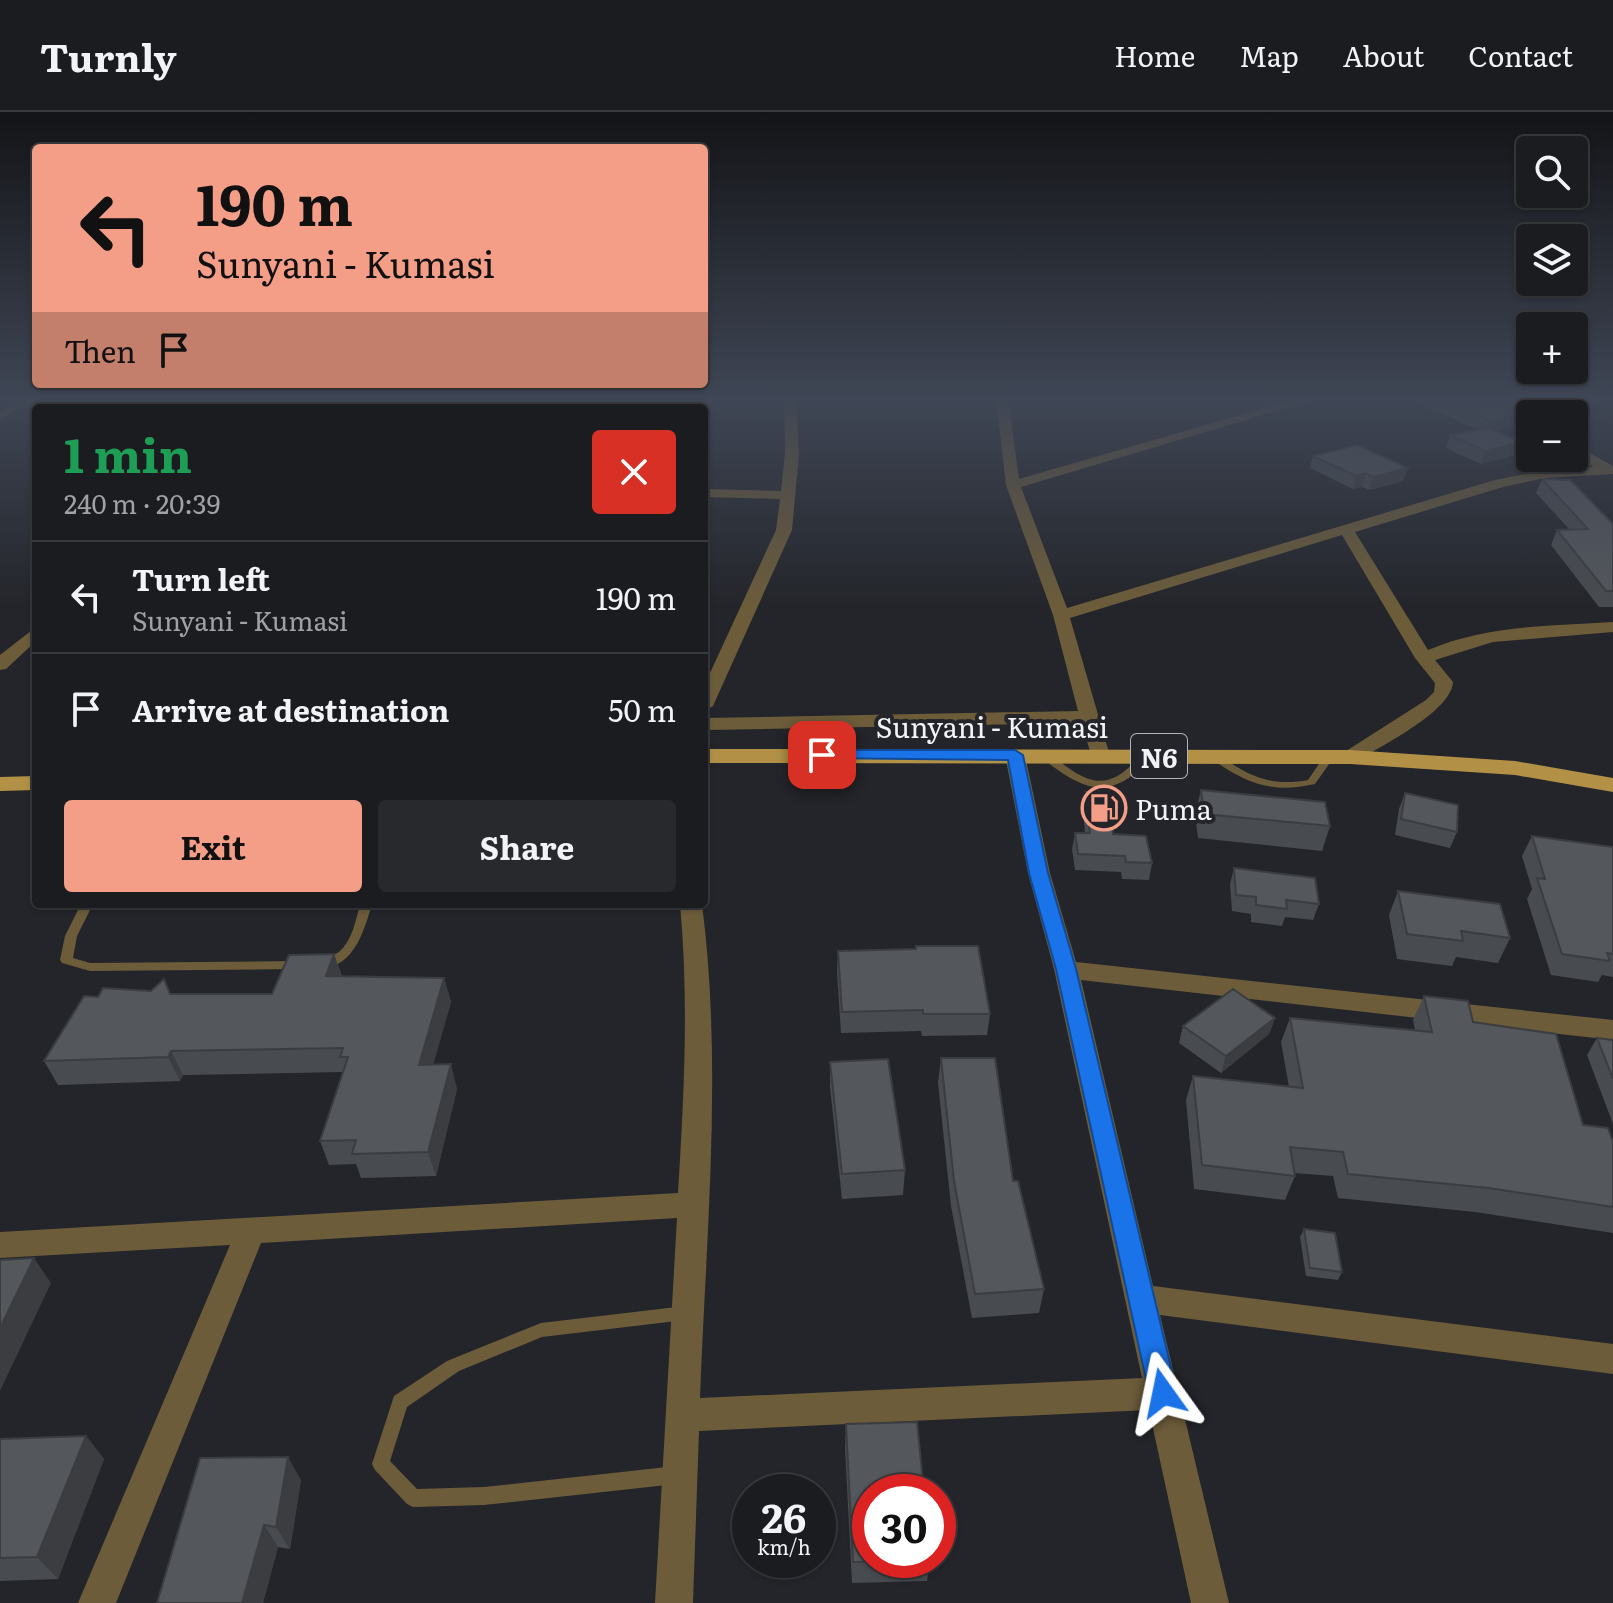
<!DOCTYPE html>
<meta charset="utf-8">
<style>
body{margin:0;font-family:Literata,serif;background:#27292d;color:#f1f3f6;height:100vh;display:flex;flex-direction:column;font-size:30px;white-space:nowrap}
*{box-sizing:border-box;margin:0}
p{font-size:26px;color:#9fa1a5}
.icon{flex:none;width:44px;height:44px;fill:none;stroke:currentColor;stroke-width:2;stroke-linecap:round;stroke-linejoin:round}
.map{position:relative;flex:1;overflow:hidden}
.side{position:absolute;left:32px;top:292px;width:676px;height:504px;display:flex;flex-direction:column;background:#1a1c20;border-radius:8px;box-shadow:0 2px 6px #0004,0 0 0 2px #383a3e}
.side>*{flex:none}
.banner{position:absolute;left:32px;top:32px;width:676px;height:244px;border-radius:8px;box-shadow:0 2px 6px #0004,0 0 0 2px #383a3e;background:#f49e88;color:#111;overflow:hidden}
.controls{position:absolute;left:1516px;top:24px;display:grid;gap:16px}
.controls a{display:grid;place-items:center;width:72px;height:72px;border-radius:8px;background:#1a1c20;box-shadow:0 2px 6px #0004,0 0 0 2px #383a3e;font-size:40px}
.speed{position:absolute;left:732px;top:1362px;display:flex;gap:16px;font-size:40px;font-weight:700;text-align:center}
.speed>*{display:grid;place-content:center;width:104px;height:104px;border-radius:50%;background:#1a1c20;box-shadow:0 2px 6px #0004,0 0 0 2px #383a3e;line-height:1}
.speed small{font-size:20px;font-weight:400}
.speed .limit{border:12px solid #d22;background:#fff;color:#111}
.pin{position:absolute;display:grid;place-items:center;width:68px;height:68px;color:#fff;margin:-34px;border-radius:16px;box-shadow:0 4px 12px #0006}
.me{position:absolute;width:88px;margin:-44px;rotate:348deg;stroke-linejoin:round;filter:drop-shadow(0 0 6px #0008)}
.turn{display:flex;align-items:center;gap:28px;height:168px;padding:0 32px;font-size:36px}
.turn .icon{width:104px;height:104px;stroke-width:2.5}
.turn b{display:block;font-size:56px;line-height:68px}
.then{display:flex;align-items:center;height:76px;padding:0 32px;background:#0003;gap:16px;font-size:30px}
.round{display:grid;place-items:center;flex:none;width:84px;height:84px;border-radius:8px;background:#27292d}
.summary{display:flex;align-items:center;justify-content:space-between;height:136px;padding:0 32px}
h1{font-size:48px;font-weight:700;line-height:60px;color:#1e9e55}
.action{display:flex;gap:16px;margin-top:auto;padding:16px 32px}
.action a{flex:1;height:92px;border-radius:8px;background:#f49e88;color:#111;font-size:32px;font-weight:700;line-height:92px;text-align:center}
.action a+a{background:#27292d;color:#f1f3f6}
ul{padding:0;list-style:none}
li{display:flex;align-items:center;gap:24px;height:112px;padding:0 32px;border-top:2px solid #383a3e}
li div{flex:1}
li b{display:block;font-size:30px}
li em{font-style:normal}
header{display:flex;align-items:center;gap:48px;box-sizing:border-box;height:112px;padding:0 40px;background:#1a1c20;border-bottom:2px solid #383a3e}
header strong{font-size:38px}
nav{display:flex;gap:44px;margin-inline-start:auto;font-size:28px}
.map>svg:first-child{display:block}
</style>
<header>
<strong>Turnly</strong>
<nav><a>Home</a><a>Map</a><a>About</a><a>Contact</a></nav>
</header>
<div class="map">
<svg width="1613" height="1491" viewBox="0 0 1613 1491">
<rect width="100%" height="100%" fill="#23252a"/>
<g fill="none" stroke-linecap="round" stroke-linejoin="round">
<!-- lane -->
<path fill="#6c5c3a" fill-rule="evenodd" d="M 1046,641 C 1054,645 1060,650 1067,655 C 1100,679 1117,670 1142,642 L 1150,642 L 1151,644 C 1113,691 1084,680 1042,646 L 1041,644 L 1042,642 Z
M 1214,641 C 1222,645 1229,650 1237,655 C 1260,669 1281,673 1308,668 L 1325,643 L 1333,643 L 1334,645 L 1315,672 C 1271,682 1246,671 1210,646 L 1209,644 L 1210,642 Z
M 81,792 L 93,792 L 77,824 L 73,846 L 90,851 L 297,849 L 301,850 L 303,853 L 301,856 L 297,857 L 90,859 L 62,851 L 60,848 L 65,824 Z
M 360,792 L 372,792 C 364,819 353,859 318,855 L 316,852 C 322,847 331,845 339,840 C 352,829 356,808 360,792 Z
M 685,1194 L 691,1196 L 693,1201 L 691,1206 L 685,1208 L 542,1225 L 459,1259 L 407,1295 L 390,1349 L 417,1377 L 484,1375 L 676,1354 L 682,1357 L 685,1363 L 682,1369 L 676,1372 L 484,1393 L 413,1395 L 407,1392 L 375,1358 L 372,1352 L 394,1284 L 447,1249 L 541,1211 Z"/>
<!-- street -->
<path fill="#6c5c3a" fill-rule="evenodd" d="M 18,286 L 33,286 L 0,309 L 0,299 Z
M 266,286 L 302,286 L 302,287 L 296,291 Z
M 784,286 L 796,286 L 799,342 L 792,418 L 713,594 L 704,600 L 704,574 L 776,418 L 780,387 L 704,385 L 704,377 L 781,379 L 785,342 Z
M 996,286 L 1008,286 L 1019,367 L 1299,286 L 1320,286 L 1021,375 L 1067,496 L 1495,368 L 1544,358 L 1593,355 L 1574,342 L 1574,332 L 1613,354 L 1613,362 L 1544,366 L 1503,375 L 1355,420 L 1428,538 C 1486,513 1551,514 1613,510 L 1613,520 L 1493,530 L 1435,548 L 1453,570 C 1451,600 1382,633 1357,649 L 1343,649 L 1340,645 L 1343,641 L 1426,588 L 1434,580 L 1435,571 L 1415,546 L 1342,423 L 1070,506 L 1110,644 L 1107,648 L 1093,648 L 1081,611 L 704,618 L 704,606 L 1078,599 L 1053,503 L 1006,373 Z
M 1461,286 L 1478,286 L 1530,309 L 1530,318 Z
M 36,515 L 36,529 L 6,557 L 0,558 L 0,543 Z
M 1015,637 L 1025,643 L 1050,761 L 1076,850 L 1613,908 L 1613,928 L 1081,868 L 1153,1174 L 1613,1232 L 1613,1262 L 1160,1203 L 1229,1491 L 1191,1491 L 1149,1298 L 699,1319 L 693,1491 L 655,1491 L 677,1106 L 261,1131 L 116,1491 L 78,1491 L 230,1133 L 0,1146 L 0,1120 L 678,1081 C 684,984 689,889 680,792 L 702,792 C 723,956 706,1122 700,1286 L 1142,1266 L 1054,857 L 1028,761 L 1005,643 Z"/>
<!-- primary -->
<path fill="#b29147" fill-rule="evenodd" d="M 704,637 L 1350,638 L 1515,649 L 1613,666 L 1613,680 L 1515,663 L 1350,652 L 704,651 Z
M 36,664 L 36,678 L 0,679 L 0,665 Z"/>
</g>
<!-- wall -->
<path fill="#484b4f" d="M 323,286 L 392,286 L 379,296 L 325,296 Z
M 1408,286 L 1543,286 L 1554,302 L 1530,302 L 1530,307 L 1518,302 L 1514,314 L 1495,319 L 1516,343 L 1481,352 L 1446,336 L 1450,323 L 1478,318 Z
M 1313,344 L 1408,356 L 1403,369 L 1369,378 L 1362,375 L 1353,377 L 1310,356 Z
M 1542,367 L 1613,412 L 1613,495 L 1599,495 L 1551,433 L 1557,418 L 1570,418 L 1536,381 Z
M 1201,678 L 1330,714 L 1322,739 L 1198,726 L 1195,702 Z
M 1086,680 L 1113,722 L 1152,751 L 1149,768 L 1122,767 L 1121,760 L 1075,758 L 1072,737 L 1075,721 L 1085,721 L 1083,696 Z
M 1405,681 L 1457,720 L 1450,736 L 1395,723 L 1399,697 Z
M 1532,724 L 1613,735 L 1613,865 L 1602,863 L 1598,870 L 1551,863 L 1527,787 L 1532,777 L 1522,744 Z
M 1234,756 L 1319,792 L 1313,808 L 1285,805 L 1282,814 L 1251,810 L 1251,802 L 1232,799 L 1230,772 Z
M 1398,779 L 1510,826 L 1498,851 L 1456,845 L 1452,854 L 1397,847 L 1389,803 Z
M 838,839 L 990,902 L 987,923 L 922,924 L 921,919 L 841,921 L 837,860 Z
M 334,842 L 342,864 L 444,866 L 451,890 L 433,953 L 457,977 L 436,1064 L 361,1066 L 356,1052 L 329,1053 L 320,1029 L 343,960 L 183,963 L 180,969 L 58,973 L 44,949 L 98,885 L 171,882 L 272,882 Z
M 1424,884 L 1473,910 L 1583,1013 L 1613,1030 L 1613,1121 L 1475,1100 L 1338,1086 L 1333,1064 L 1294,1061 L 1295,1064 L 1285,1088 L 1194,1077 L 1186,988 L 1193,964 L 1289,975 L 1281,930 L 1290,906 L 1415,918 L 1413,908 Z
M 1275,906 L 1269,922 L 1221,961 L 1179,931 L 1183,914 Z
M 1597,926 L 1613,928 L 1613,1012 L 1587,943 Z
M 941,946 L 1013,1069 L 1044,1177 L 1039,1201 L 972,1206 L 951,1094 L 938,971 Z
M 830,950 L 905,1058 L 903,1083 L 842,1087 L 830,975 Z
M 1304,1117 L 1342,1160 L 1338,1168 L 1306,1164 L 1300,1125 Z
M 846,1312 L 870,1448 L 930,1448 L 927,1469 L 852,1471 L 845,1336 Z
M 86,1324 L 104,1347 L 58,1467 L 0,1469 L 0,1327 Z
M 301,1368 L 290,1437 L 278,1435 L 263,1491 L 157,1491 Z"/>
<!-- shaded-wall -->
<path fill="#3b3d40" d="M 375,286 L 392,286 L 379,296 L 370,296 L 369,291 Z
M 645,286 L 655,286 L 646,296 L 637,296 Z
M 1558,291 L 1554,302 L 1535,302 L 1537,297 Z
M 1518,302 L 1514,314 L 1486,321 L 1490,309 Z
M 1521,330 L 1516,343 L 1481,352 L 1485,339 Z
M 1408,356 L 1403,369 L 1369,378 L 1373,365 Z
M 1366,361 L 1362,375 L 1353,377 L 1356,364 Z
M 334,842 L 342,866 L 326,864 Z
M 444,866 L 451,890 L 426,977 L 419,953 Z
M 1275,906 L 1269,922 L 1221,961 L 1226,944 Z
M 171,939 L 183,963 L 180,969 L 168,945 Z
M 451,952 L 457,977 L 436,1064 L 428,1040 Z
M 34,1146 L 51,1171 L 0,1279 L 0,1216 Z
M 86,1324 L 104,1347 L 58,1467 L 37,1445 Z
M 288,1345 L 301,1368 L 290,1437 L 276,1415 Z
M 264,1413 L 278,1435 L 263,1491 L 242,1491 Z"/>
<!-- building -->
<path fill="#54575c" stroke="#3b3d40" stroke-width="2" d="M 323,286 L 375,286 L 369,291 Z
M 637,286 L 645,286 L 636,296 Z
M 1438,286 L 1485,286 L 1518,302 L 1490,309 Z
M 1515,286 L 1543,286 L 1558,291 L 1537,297 Z
M 1488,316 L 1521,330 L 1485,339 L 1450,323 Z
M 1357,333 L 1408,356 L 1373,365 L 1366,361 L 1356,364 L 1313,344 Z
M 1542,367 L 1570,368 L 1613,412 L 1613,479 L 1606,479 L 1557,418 L 1588,417 Z
M 1201,678 L 1325,690 L 1330,714 L 1204,702 Z
M 1086,680 L 1110,681 L 1113,722 L 1146,724 L 1152,751 L 1126,750 L 1125,744 L 1078,742 L 1075,721 L 1090,721 Z
M 1405,681 L 1458,693 L 1457,720 L 1401,707 Z
M 1532,724 L 1613,735 L 1613,842 L 1607,841 L 1610,849 L 1562,842 L 1537,766 L 1545,767 Z
M 1234,756 L 1315,766 L 1319,792 L 1286,788 L 1287,797 L 1256,793 L 1256,785 L 1236,783 Z
M 1398,779 L 1500,792 L 1510,826 L 1461,819 L 1463,829 L 1407,822 Z
M 916,834 L 978,834 L 990,902 L 923,902 L 923,898 L 842,900 L 838,839 L 916,837 Z
M 334,842 L 326,864 L 444,866 L 419,953 L 451,952 L 428,1040 L 352,1042 L 356,1028 L 320,1029 L 348,945 L 340,945 L 343,936 L 171,939 L 168,945 L 44,949 L 84,884 L 98,885 L 103,876 L 151,879 L 164,867 L 170,882 L 272,882 L 289,843 Z
M 1233,877 L 1275,906 L 1226,944 L 1183,914 Z
M 1424,884 L 1468,889 L 1473,910 L 1556,922 L 1583,1013 L 1608,1016 L 1613,1030 L 1613,1095 L 1489,1076 L 1348,1062 L 1343,1040 L 1290,1035 L 1295,1064 L 1202,1053 L 1193,964 L 1303,976 L 1290,906 L 1432,920 Z
M 1597,926 L 1613,928 L 1613,967 Z
M 941,946 L 995,946 L 1013,1069 L 1018,1069 L 1044,1177 L 975,1182 L 954,1069 Z
M 888,947 L 905,1058 L 842,1062 L 830,950 Z
M 1304,1117 L 1335,1121 L 1342,1160 L 1310,1156 Z
M 34,1146 L 0,1216 L 0,1148 Z
M 917,1310 L 924,1380 L 870,1380 L 870,1448 L 905,1448 L 853,1450 L 846,1312 Z
M 86,1324 L 37,1445 L 0,1446 L 0,1327 Z
M 288,1345 L 276,1415 L 264,1413 L 242,1491 L 157,1491 L 200,1346 Z"/>
<!-- sky -->
<linearGradient id="sky" x2="0" y2="1"><stop stop-color="#131417"/><stop offset="0.58" stop-color="#3f4655"/><stop offset="1" stop-color="#3f4655" stop-opacity="0"/></linearGradient>
<rect width="1613" height="495" fill="url(#sky)"/>
<!-- route -->
<path fill="#1a73e8" stroke="#114b97" stroke-width="2" d="M 822,638 L 1015,638 L 1023,643 L 1048,761 L 1076,857 L 1177,1281 L 1173,1290 L 1163,1294 L 1153,1290 L 1149,1281 L 1056,857 L 1029,761 L 1008,648 L 816,646 L 816,640 Z"/>
<!-- icons -->
<defs>
<g id="fuel-ring" transform="scale(2.3)"><circle r="9.5" fill="#23252a" stroke="#f49e88" stroke-width="1.5"/><path d="M-5.5-6h7V0h2V4h1.3V-2.5L3-4.5l.8-.8L6-3V5H2.5V1h-1V6h-7ZM-4.2-4.7v3.2H.2V-4.7Z" fill="#f49e88"/></g>
</defs>
<g fill-rule="evenodd">
<use href="#fuel-ring" x="1104" y="696"/>
</g>
<g text-anchor="middle" dominant-baseline="central" stroke-width="8" stroke-linejoin="round" paint-order="stroke">
<!-- shield labels -->
<rect fill="#23252a" stroke="#b3b5b9" stroke-width="2" x="1131" y="622" width="56" height="44" rx="6"/>
<g font-size="26" font-weight="bold" fill="#f1f3f6">
<text x="1159" y="644">N6</text>
</g>
<!-- street labels -->
<g font-size="28" fill="#f1f3f6" stroke="#23252a">
<text x="992" y="614">Sunyani - Kumasi</text>
</g>
<!-- poi labels -->
<g font-size="28" fill="#f1f3f6" stroke="#23252a" text-anchor="start">
<text x="1135" y="696">Puma</text>
</g>
</g>
</svg>
<div class="controls">
<a><svg class="icon" aria-label="search" viewBox="0 0 24 24"><circle cx="10" cy="10" r="6"/><path d="M15 15l6 6"/></svg></a>
<a><svg class="icon" aria-label="layers" viewBox="0 0 24 24"><path d="M12 4l9 5-9 5-9-5zM3 14l9 5 9-5"/></svg></a>
<a>+</a>
<a>−</a>
</div>
<div class="speed"><div>26<small>km/h</small></div><div class="limit">30</div></div>
<div class="pin" style="left:822px;top:643px;background:#d93025"><svg class="icon" aria-label="arrive" viewBox="0 0 24 24"><path d="M6 21V4h12l-3 4 3 4H6"/></svg></div>
<svg class="me" style="left:1163px;top:1281px" viewBox="-20 -20 40 40"><path d="M0-17L14 15 0 8-14 15z" fill="#1a73e8" stroke="#fff" stroke-width="4"/></svg>
<div class="banner">
<div class="turn"><svg class="icon" aria-label="left" viewBox="0 0 24 24"><path d="M17 20v-9H6M10 6l-5 5 5 5"/></svg><div><b>190 m</b>Sunyani - Kumasi</div></div>
<div class="then">Then<svg class="icon" aria-label="arrive" viewBox="0 0 24 24"><path d="M6 21V4h12l-3 4 3 4H6"/></svg></div>
</div>
<section class="side">
<div class="summary"><div><h1>1 min</h1><p>240 m · 20:39</p></div><a class="round" style="background:#d93025;color:#fff"><svg class="icon" aria-label="close" viewBox="0 0 24 24"><path d="M6 6l12 12M18 6L6 18"/></svg></a></div>
<ul>
<li><svg class="icon" aria-label="left" viewBox="0 0 24 24"><path d="M17 20v-9H6M10 6l-5 5 5 5"/></svg><div><b>Turn left</b><p>Sunyani - Kumasi</p></div><em>190 m</em></li>
<li><svg class="icon" aria-label="arrive" viewBox="0 0 24 24"><path d="M6 21V4h12l-3 4 3 4H6"/></svg><div><b>Arrive at destination</b></div><em>50 m</em></li>
</ul>
<div class="action"><a>Exit</a><a>Share</a></div>
</section>
</div>
